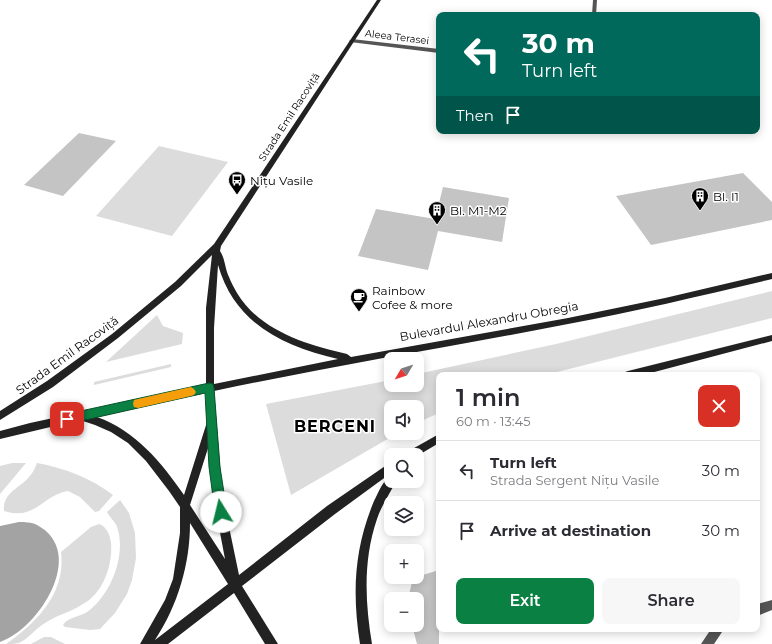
<!DOCTYPE html>
<meta charset="utf-8">
<style>
body{margin:0;font-family:Montserrat,sans-serif;background:#f7f7f7;color:#2b2b33;height:100vh;display:flex;flex-direction:column;font-size:15px;white-space:nowrap}
*{box-sizing:border-box;margin:0}
p{font-size:13px;color:#7c7c81}
.icon{flex:none;width:22px;height:22px;fill:none;stroke:currentColor;stroke-width:2;stroke-linecap:round;stroke-linejoin:round}
.map{position:relative;flex:1;overflow:hidden}
.sheet{position:absolute;left:436px;top:372px;width:324px;height:260px;display:flex;flex-direction:column;background:#fff;border-radius:8px;box-shadow:0 2px 10px #0003}
.sheet>*{flex:none}
.hud{position:absolute;left:436px;top:12px;width:324px;height:122px;border-radius:8px;box-shadow:0 2px 10px #0003;background:#00695c;color:#fff;overflow:hidden}
.needle{width:26px;rotate:231deg}
.tools{position:absolute;left:384px;top:352px;display:grid;gap:8px}
.tools a{display:grid;place-items:center;width:40px;height:40px;border-radius:8px;background:#fff;box-shadow:0 2px 10px #0003;font-size:20px}
.pin{position:absolute;display:grid;place-items:center;width:34px;height:34px;color:#fff;margin:-17px;border-radius:8px;box-shadow:0 2px 6px #0006}
.me{position:absolute;width:44px;margin:-22px;rotate:351deg;stroke-linejoin:round;filter:drop-shadow(0 0 3px #0008)}
.turn{display:flex;align-items:center;gap:14px;height:84px;padding:0 20px;font-size:18px}
.turn .icon{width:52px;height:52px;stroke-width:2.5}
.turn b{display:block;font-size:28px;line-height:34px}
.then{display:flex;align-items:center;height:38px;padding:0 20px;background:#0003;gap:8px;font-size:15px}
.round{display:grid;place-items:center;flex:none;width:42px;height:42px;border-radius:8px;background:#f7f7f7}
.head{display:flex;align-items:center;justify-content:space-between;height:68px;padding:0 20px}
h1{font-size:24px;font-weight:600;line-height:30px}
.action{display:flex;gap:8px;margin-top:auto;padding:8px 20px}
.action a{flex:1;height:46px;border-radius:8px;background:#0b8043;color:#fff;font-size:16px;font-weight:600;line-height:46px;text-align:center}
.action a+a{background:#f7f7f7;color:#2b2b33}
ul{padding:0;list-style:none}
li{display:flex;align-items:center;gap:12px;height:60px;padding:0 20px;border-top:1px solid #e1e1e2}
li div{flex:1}
li b{display:block;font-size:15px}
li em{font-style:normal}
.map>svg:first-child{display:block}
</style>
<div class="map">
<svg width="772" height="644" viewBox="0 0 772 644">
<rect width="100%" height="100%" fill="#fff"/>
<!-- green -->
<path fill="#dcdcdc" d="M 159,146 L 228,162 L 172,236 L 96,216 Z
M 772,291 L 772,318 L 545,375 L 439,375 L 439,413 L 417,423 L 417,407 L 391,407 L 391,433 L 398,433 L 291,495 L 266,404 L 391,380 L 391,385 L 417,385 L 417,374 L 556,344 Z
M 157,315 L 163,326 L 183,333 L 182,344 L 106,362 Z
M 171,364 L 171,367 L 94,385 L 94,382 Z
M 12,463 L 26,463 L 0,494 L 0,466 Z
M 37,463 C 64,468 91,478 113,495 L 99,511 L 95,512 L 80,497 L 68,491 C 42,495 36,521 4,511 C 2,493 20,488 29,477 C 33,473 35,468 37,463 Z
M 120,500 L 129,513 L 135,533 L 136,558 L 132,580 L 127,594 L 115,613 L 100,629 L 90,630 L 65,627 L 63,625 C 68,617 79,617 87,612 C 110,596 127,555 117,527 C 115,521 109,517 107,512 Z
M 99,524 C 107,527 110,535 111,543 C 113,565 103,593 83,604 C 71,612 57,615 45,623 C 36,628 28,639 19,643 C 15,644 10,644 6,644 C 37,622 66,593 61,552 L 91,527 Z
M 44,637 L 51,637 L 65,644 L 31,644 Z"/>
<!-- water -->
<path fill="#a3a3a3" d="M 19,522 C 24,522 32,522 37,525 C 88,552 39,629 0,642 L 0,526 Z"/>
<!-- building -->
<path fill="#c4c4c4" d="M 79,133 L 116,141 L 63,196 L 24,185 Z
M 743,173 L 772,202 L 772,220 L 651,245 L 616,196 Z
M 443,187 L 509,198 L 502,242 L 438,231 L 428,270 L 358,256 L 376,209 L 435,219 Z
M 439,570 L 439,644 L 417,644 L 412,625 L 417,625 L 417,599 L 408,599 L 413,578 Z"/>
<g fill="none" stroke-linecap="round" stroke-linejoin="round">
<!-- street -->
<path fill="#555" fill-rule="evenodd" d="M 593,0 L 597,0 L 596,15 L 592,15 Z
M 352,39 L 439,49 L 439,53 L 350,42 L 349,41 Z
M 772,600 L 772,610 L 757,616 L 757,604 Z
M 711,629 L 724,629 L 714,644 L 701,644 Z"/>
<!-- secondary -->
<path fill="#222" fill-rule="evenodd" d="M 377,0 L 381,0 L 221,246 L 220,251 C 225,258 225,269 229,277 C 231,282 234,288 237,293 C 260,331 307,345 347,354 L 351,357 L 568,318 L 665,298 L 772,273 L 772,279 C 704,295 637,311 568,324 C 450,347 332,366 214,391 L 222,490 L 228,522 L 239,575 L 327,506 L 391,462 L 391,473 L 335,514 L 242,586 L 278,644 L 265,644 L 234,593 L 168,644 L 153,644 L 155,641 L 153,644 L 140,644 L 165,600 L 173,579 L 180,533 L 180,507 L 169,491 L 146,461 L 128,443 L 111,432 L 95,425 L 80,420 L 0,439 L 0,431 L 30,423 L 206,385 L 206,308 L 212,255 L 181,286 L 118,338 L 53,387 L 0,420 L 0,411 L 47,381 L 112,334 L 175,282 L 214,244 ZM 218,265 C 235,324 283,346 338,359 L 214,384 L 214,328 ZM 206,393 L 207,422 L 184,495 C 161,462 136,431 97,417 ZM 209,445 L 214,501 L 225,559 L 190,505 ZM 190,523 L 228,584 L 155,640 C 178,605 190,564 190,523 Z
M 772,335 L 772,341 L 643,375 L 624,375 L 625,372 L 628,371 Z
M 439,434 L 439,443 L 417,456 L 417,455 L 405,455 L 407,452 Z
M 391,476 L 391,481 L 396,481 C 390,494 381,506 377,519 C 363,560 365,602 372,644 L 360,644 C 352,593 354,549 374,501 C 378,494 383,479 391,476 Z"/>
</g>
<!-- route -->
<path fill="#0b8043" stroke="#07532c" d="M 209,383 L 213,384 L 214,388 L 220,467 L 227,512 L 225,516 L 221,517 L 217,516 L 215,512 L 209,467 L 205,393 L 67,424 L 63,422 L 62,419 L 63,416 L 67,414 Z"/>
<!-- slow -->
<path fill="#f59e0b" d="M 191,387 L 194,389 L 196,392 L 194,395 L 191,396 L 138,408 L 134,407 L 133,404 L 134,400 L 138,399 Z"/>
<!-- icons -->
<defs>
<g id="bus-pin" transform="scale(0.9)"><path d="M0 17L-7.5 6A9.5 9.5 0 1 1 7.5 6Z" fill="#000" stroke="#fff"/><path d="M-5-6H5V4H4V6H2V4H-2V6H-4V4H-5ZM-3.5-4V0h7V-4ZM-3.5 1.2v1.5H-2V1.2ZM2 1.2v1.5H3.5V1.2Z" fill="#fff"/></g>
<g id="building-pin" transform="scale(0.9)"><path d="M0 17L-7.5 6A9.5 9.5 0 1 1 7.5 6Z" fill="#000" stroke="#fff"/><path d="M-4-6H4V6H1V3H-1V6H-4ZM-2.5-4.3h1.7v1.8h-1.7ZM.8-4.3h1.7v1.8H.8ZM-2.5-1h1.7V.8h-1.7ZM.8-1h1.7V.8H.8Z" fill="#fff"/></g>
<g id="cafe-pin" transform="scale(0.9)"><path d="M0 17L-7.5 6A9.5 9.5 0 1 1 7.5 6Z" fill="#000" stroke="#fff"/><path d="M-5.5-4.5H6V0H3Q3 3.5 0 3.5H-2.5Q-5.5 3.5-5.5 0ZM3-3.2v2h1.7v-2ZM-6 4.5H4V6H-6Z" fill="#fff"/></g>
</defs>
<g fill-rule="evenodd">
<use href="#bus-pin" x="237" y="180"/>
<use href="#building-pin" x="700" y="196"/>
<use href="#building-pin" x="437" y="210"/>
<use href="#cafe-pin" x="359" y="297"/>
</g>
<g text-anchor="middle" dominant-baseline="central" stroke-width="3" stroke-linejoin="round" paint-order="stroke">
<!-- far-street labels -->
<g font-size="10" fill="#000" stroke="#fff">
<text transform="translate(397 37) rotate(7)">Aleea Terasei</text>
<text transform="translate(289 117) rotate(-57)">Strada Emil Racoviță</text>
</g>
<!-- poi labels -->
<g font-size="12" fill="#000" stroke="#fff" text-anchor="start">
<text x="250" y="180">Nițu Vasile</text>
<text x="713" y="196">Bl. I1</text>
<text x="450" y="210">Bl. M1-M2</text>
<text x="372" y="290">Rainbow<tspan x="372" dy="14">Cofee &amp; more</tspan></text>
</g>
<!-- street labels -->
<g font-size="12" fill="#000" stroke="#fff">
<text transform="translate(489 321) rotate(-10)">Bulevardul Alexandru Obregia</text>
<text transform="translate(67 355) rotate(-36)">Strada Emil Racoviță</text>
</g>
<!-- district labels -->
<g font-size="16" font-weight="bold" letter-spacing="1" fill="#000" stroke="#fff">
<text x="335" y="426">BERCENI</text>
</g>
</g>
</svg>
<div class="tools">
<a><svg class="needle" viewBox="-14 -14 28 28"><path d="M0-13l5 13h-10z" fill="#e53935"/><path d="M0 13l5-13h-10z" fill="#7c7c81"/></svg></a>
<a><svg class="icon" aria-label="sound" viewBox="0 0 24 24"><path d="M4 9h4l5-4v14l-5-4H4zM17 9q2 3 0 6"/></svg></a>
<a><svg class="icon" aria-label="search" viewBox="0 0 24 24"><circle cx="10" cy="10" r="6"/><path d="M15 15l6 6"/></svg></a>
<a><svg class="icon" aria-label="layers" viewBox="0 0 24 24"><path d="M12 4l9 5-9 5-9-5zM3 14l9 5 9-5"/></svg></a>
<a>+</a>
<a>−</a>
</div>
<div class="pin" style="left:67px;top:419px;background:#d93025"><svg class="icon" aria-label="arrive" viewBox="0 0 24 24"><path d="M6 21V4h12l-3 4 3 4H6"/></svg></div>
<svg class="me" style="left:221px;top:512px" viewBox="-20 -20 40 40"><circle r="19" fill="#fff"/><path d="M0-13L10 11 0 6-10 11z" fill="#0b8043"/></svg>
<div class="hud">
<div class="turn"><svg class="icon" aria-label="left" viewBox="0 0 24 24"><path d="M17 20v-9H6M10 6l-5 5 5 5"/></svg><div><b>30 m</b>Turn left</div></div>
<div class="then">Then<svg class="icon" aria-label="arrive" viewBox="0 0 24 24"><path d="M6 21V4h12l-3 4 3 4H6"/></svg></div>
</div>
<section class="sheet">
<div class="head"><div><h1>1 min</h1><p>60 m · 13:45</p></div><a class="round" style="background:#d93025;color:#fff"><svg class="icon" aria-label="close" viewBox="0 0 24 24"><path d="M6 6l12 12M18 6L6 18"/></svg></a></div>
<ul>
<li><svg class="icon" aria-label="left" viewBox="0 0 24 24"><path d="M17 20v-9H6M10 6l-5 5 5 5"/></svg><div><b>Turn left</b><p>Strada Sergent Nițu Vasile</p></div><em>30 m</em></li>
<li><svg class="icon" aria-label="arrive" viewBox="0 0 24 24"><path d="M6 21V4h12l-3 4 3 4H6"/></svg><div><b>Arrive at destination</b></div><em>30 m</em></li>
</ul>
<div class="action"><a>Exit</a><a>Share</a></div>
</section>
</div>
